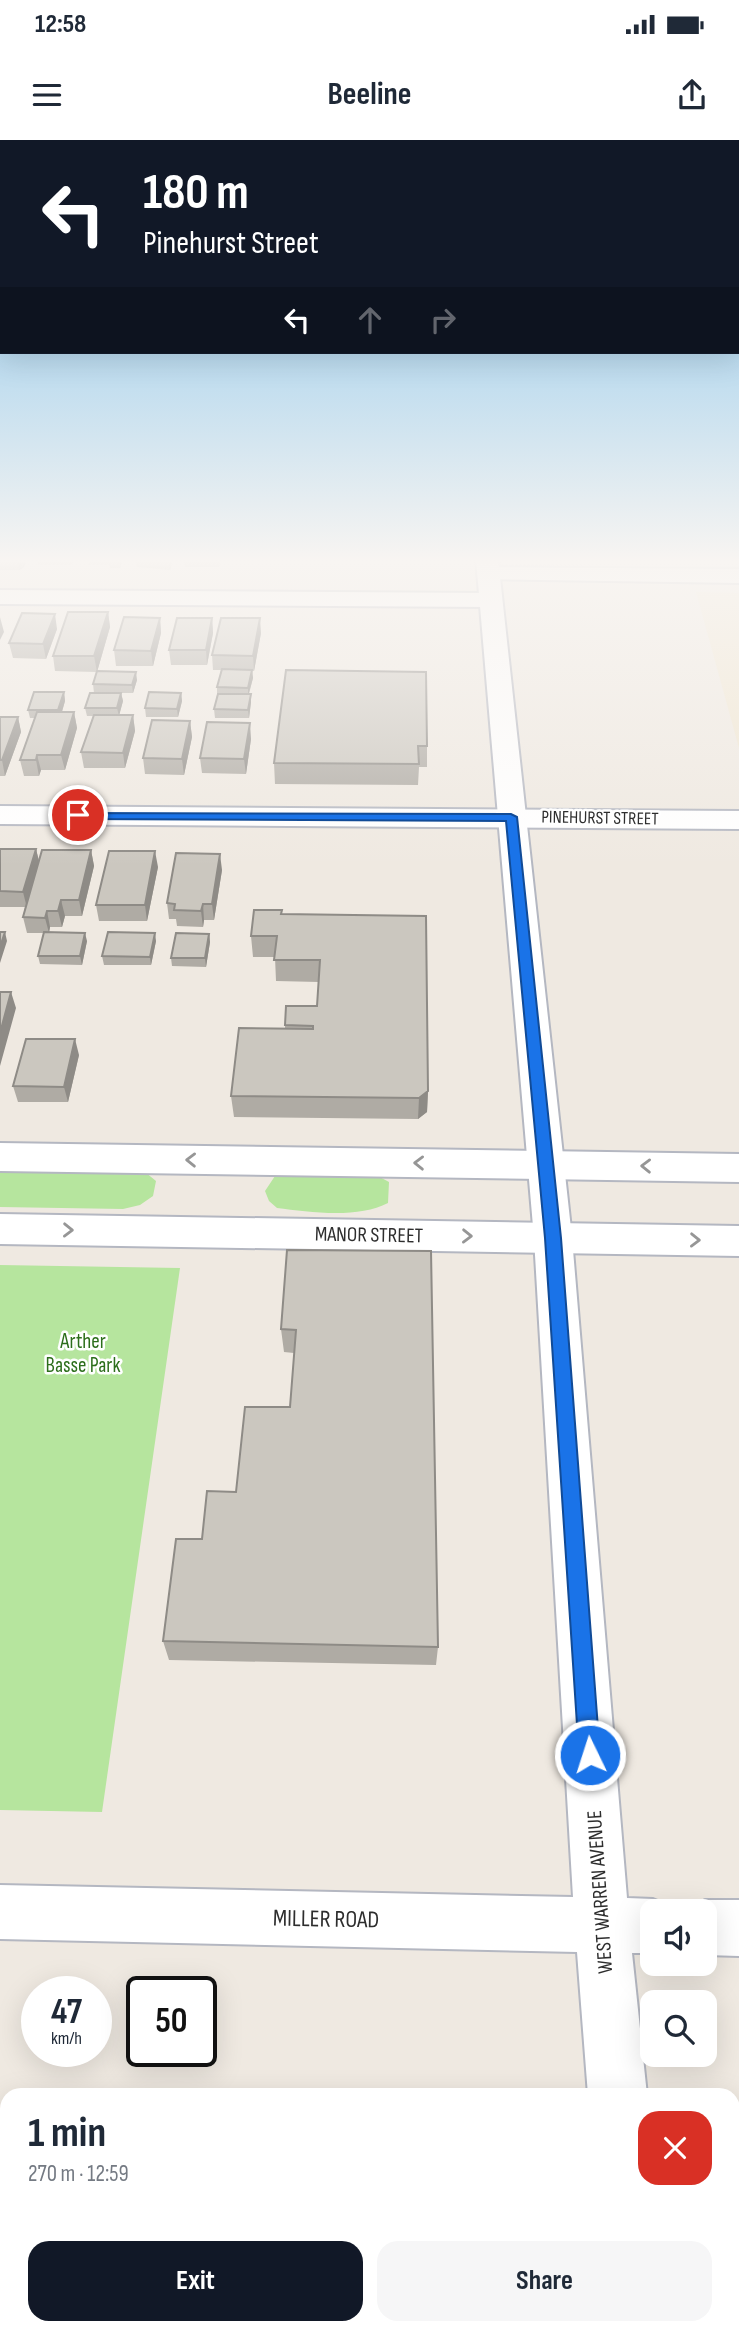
<!DOCTYPE html>
<meta charset="utf-8">
<style>
body{margin:0;font-family:"Sofia Sans Condensed",sans-serif;background:#f6f6f7;color:#1f2937;height:100vh;display:flex;flex-direction:column;font-size:26px;white-space:nowrap}
*{box-sizing:border-box;margin:0}
p{font-size:23px;color:#747a83}
.icon{flex:none;width:38px;height:38px;fill:none;stroke:currentColor;stroke-width:2;stroke-linecap:round;stroke-linejoin:round}
.map{position:relative;flex:1;overflow:hidden}
.panel{position:absolute;left:0px;top:1948px;width:740px;height:247px;display:flex;flex-direction:column;background:#fff;border-radius:21px 21px 0 0;box-shadow:0 7px 28px #0002}
.panel>*{flex:none}
.top-card{position:absolute;left:0px;top:0px;width:740px;height:214px;box-shadow:0 7px 28px #0002;background:#111827;color:#fff;overflow:hidden}
.tools{position:absolute;left:640px;top:1759px;display:grid;gap:14px}
.tools a{display:grid;place-items:center;width:77px;height:77px;border-radius:14px;background:#fff;box-shadow:0 7px 28px #0002;font-size:35px}
.speed{position:absolute;left:21px;top:1836px;display:flex;gap:14px;font-size:35px;font-weight:700;text-align:center}
.speed>*{display:grid;place-content:center;width:91px;height:91px;border-radius:50%;background:#fff;box-shadow:0 7px 28px #0002;line-height:1}
.speed small{font-size:18px;font-weight:400}
.speed .limit{border:4px solid #111;border-radius:10px;background:#fff;color:#111}
.pin{position:absolute;display:grid;place-items:center;width:60px;height:60px;color:#fff;margin:-30px;border:4px solid #fff;border-radius:50%;box-shadow:0 2px 7px #0007}
.me{position:absolute;width:77px;margin:-38px;rotate:356deg;stroke-linejoin:round;filter:drop-shadow(0 0 5px #0008)}
.turn{display:flex;align-items:center;gap:24px;height:147px;padding:0 28px;font-size:32px}
.turn .icon{width:91px;height:91px;stroke-width:2.5}
.turn b{display:block;font-size:49px;line-height:60px}
.lanes{display:flex;align-items:center;height:66px;padding:0 28px;background:#0003;justify-content:center;gap:35px;direction:ltr}
.lanes .off{opacity:.35}
.round{display:grid;place-items:center;flex:none;width:74px;height:74px;border-radius:21px;background:#f6f6f7}
.summary{display:flex;align-items:center;justify-content:space-between;height:119px;padding:0 28px}
h1{font-size:42px;font-weight:700;line-height:52px}
.cta{display:flex;gap:14px;margin-top:auto;padding:14px 28px}
.cta a{flex:1;height:80px;border-radius:21px;background:#111827;color:#fff;font-size:28px;font-weight:700;line-height:80px;text-align:center}
.cta a+a{background:#f6f6f7;color:#1f2937}
.status{display:flex;justify-content:space-between;align-items:center;height:49px;padding:0 35px;background:#fff;direction:ltr}
.status svg{height:19px;fill:currentColor}
header{display:flex;justify-content:space-between;align-items:center;height:91px;padding:0 28px;background:#fff;font-size:32px;font-weight:700}
.map>svg:first-child{display:block}
</style>
<div class="status"><b>12:58</b><svg viewBox="0 0 49 12"><path d="M0 12V9h3v3zM5 12V6h3v6zM10 12V3h3v9zM15 12V0h3v12zM26 1h20v11H26zM47 4h2v5h-2z"/></svg></div>
<header><svg class="icon" aria-label="menu" viewBox="0 0 24 24"><path d="M4 6h16M4 12h16M4 18h16"/></svg>Beeline<svg class="icon" aria-label="share" viewBox="0 0 24 24"><path d="M12 15V3M7 8l5-5 5 5M5 13v7h14v-7"/></svg></header>
<div class="map">
<svg width="739" height="2194" viewBox="0 0 739 2194">
<rect width="100%" height="100%" fill="#efe9e1"/>
<!-- education -->
<path fill="#f0e6d1" d="M 696,452 L 739,453 L 739,608 Z"/>
<!-- green -->
<path fill="#b6e59e" d="M 0,1028 L 145,1032 L 156,1041 L 153,1056 L 140,1065 L 123,1069 L 0,1067 Z
M 289,1032 L 376,1035 L 389,1042 L 388,1063 C 358,1079 309,1072 277,1068 L 269,1061 L 265,1051 L 275,1036 Z
M 0,1125 L 180,1128 L 102,1672 L 0,1670 Z"/>
<g fill="none" stroke-linecap="round" stroke-linejoin="round">
<!-- street casing -->
<g stroke="#b4b7c1" stroke-width="4">
<path id="street" d="M 488,427 L 739,429 L 739,443 L 480,439 L 477,434 Z
M 0,450 L 490,453 L 498,455 L 502,460 L 498,465 L 490,467 L 0,464 Z
M 0,666 L 739,671 L 739,689 L 0,684 Z
M 0,1003 L 739,1014 L 739,1042 L 0,1031 Z
M 0,1074 L 739,1086 L 739,1116 L 0,1104 Z"/>
</g>
<!-- secondary casing -->
<g stroke="#b4b7c1" stroke-width="4">
<path id="secondary" d="M 476,419 L 498,419 L 572,1098 L 627,1758 L 653,1759 L 672,1767 L 674,1771 L 653,1771 L 653,1813 L 632,1813 L 647,1955 L 588,1955 L 577,1812 L 0,1799 L 0,1745 L 573,1757 L 534,1098 Z
M 705,1760 L 739,1760 L 739,1816 L 705,1815 L 705,1771 L 684,1771 Z
M 608,2188 L 672,2188 L 672,2194 L 608,2194 Z"/>
</g>
<!-- street -->
<use href="#street" fill="#fff" fill-rule="evenodd"/>
<!-- secondary -->
<use href="#secondary" fill="#fff" fill-rule="evenodd"/>
</g>
<!-- wall -->
<path fill="#afaba4" d="M 0,419 L 27,419 L 24,427 L 19,430 L 0,430 Z
M 37,419 L 75,419 L 73,425 L 38,425 Z
M 89,419 L 123,419 L 120,428 L 110,428 L 109,425 L 89,425 Z
M 135,419 L 173,419 L 170,430 L 137,427 Z
M 184,419 L 221,419 L 219,427 L 185,427 Z
M 108,472 L 110,487 L 97,532 L 55,531 L 53,516 Z
M 160,478 L 161,493 L 153,526 L 116,526 L 114,510 Z
M 212,478 L 213,493 L 207,525 L 171,525 L 169,510 Z
M 57,489 L 46,519 L 13,518 L 9,503 Z
M 261,493 L 254,531 L 252,531 L 253,538 L 249,554 L 251,562 L 249,578 L 215,578 L 214,569 L 217,555 L 217,547 L 221,530 L 213,530 L 212,515 Z
M 286,530 L 427,606 L 427,627 L 419,627 L 418,645 L 275,644 L 274,623 Z
M 137,540 L 133,553 L 121,553 L 123,561 L 119,575 L 133,575 L 135,591 L 125,628 L 84,628 L 81,612 L 93,576 L 87,576 L 85,568 L 94,553 L 93,544 Z
M 64,552 L 65,561 L 62,572 L 74,572 L 77,588 L 65,630 L 41,630 L 39,636 L 24,636 L 20,620 L 35,578 L 30,578 L 28,570 Z
M 181,553 L 182,561 L 178,577 L 146,577 L 145,568 Z
M 0,577 L 18,577 L 21,592 L 5,636 L 0,636 Z
M 190,581 L 192,597 L 184,635 L 145,634 L 143,618 Z
M 251,599 L 246,634 L 202,633 L 200,618 Z
M 0,709 L 36,709 L 39,722 L 91,710 L 94,726 L 82,776 L 65,776 L 62,787 L 50,787 L 49,792 L 87,801 L 82,825 L 40,824 L 38,816 L 44,793 L 27,793 L 23,777 L 25,767 L 0,767 Z
M 158,727 L 147,781 L 99,781 L 96,765 Z
M 222,730 L 214,780 L 204,780 L 203,787 L 177,786 L 176,779 L 169,779 L 167,763 Z
M 282,770 L 282,774 L 428,951 L 427,972 L 418,979 L 234,977 L 231,956 L 285,889 L 285,885 L 317,866 L 319,842 L 276,841 L 275,817 L 253,817 L 251,796 Z
M 209,794 L 210,802 L 206,827 L 172,826 L 171,818 Z
M 156,801 L 151,825 L 104,825 L 102,816 Z
M 79,915 L 68,962 L 18,962 L 13,946 Z
M 287,1110 L 438,1507 L 436,1525 L 169,1520 L 163,1501 L 202,1399 L 236,1352 L 290,1267 L 294,1213 L 284,1212 L 281,1189 Z"/>
<!-- shaded-wall -->
<path fill="#8e8b86" d="M 17,419 L 27,419 L 24,427 L 19,430 Z
M 119,419 L 123,419 L 120,428 Z
M 169,419 L 173,419 L 170,430 Z
M 108,472 L 110,487 L 97,532 L 94,516 Z
M 55,474 L 57,489 L 46,519 L 43,504 Z
M 0,477 L 4,492 L 0,500 Z
M 160,478 L 161,493 L 153,526 L 151,511 Z
M 212,478 L 213,493 L 207,525 L 206,510 Z
M 260,478 L 261,493 L 254,531 L 253,516 Z
M 252,530 L 253,538 L 248,556 L 248,548 Z
M 136,532 L 137,540 L 133,553 L 132,545 Z
M 64,552 L 65,561 L 60,578 L 58,570 Z
M 121,553 L 123,561 L 119,576 L 117,568 Z
M 181,553 L 182,561 L 178,577 L 177,569 Z
M 251,554 L 251,562 L 249,578 L 248,570 Z
M 74,572 L 77,588 L 65,630 L 61,615 Z
M 133,575 L 135,591 L 125,628 L 123,613 Z
M 18,577 L 21,592 L 5,636 L 2,620 Z
M 190,581 L 192,597 L 184,635 L 182,619 Z
M 250,583 L 251,599 L 246,634 L 244,619 Z
M 37,615 L 41,630 L 39,636 L 36,620 Z
M 36,709 L 40,725 L 27,768 L 23,752 Z
M 91,710 L 94,726 L 82,776 L 79,760 Z
M 155,711 L 158,727 L 147,781 L 145,765 Z
M 220,714 L 222,730 L 214,780 L 212,764 Z
M 61,760 L 65,776 L 62,787 L 58,771 Z
M 203,764 L 204,780 L 203,787 L 201,771 Z
M 47,771 L 50,787 L 49,793 L 45,778 Z
M 5,792 L 7,801 L 0,823 L 0,807 Z
M 85,793 L 87,801 L 82,825 L 80,816 Z
M 155,793 L 156,801 L 151,825 L 150,817 Z
M 209,794 L 210,802 L 206,827 L 205,818 Z
M 11,852 L 16,868 L 0,926 L 0,893 Z
M 75,899 L 79,915 L 68,962 L 64,947 Z
M 428,951 L 427,972 L 418,979 L 419,958 Z"/>
<!-- building -->
<path fill="#cbc7bf" stroke="#8e8b86" stroke-width="2" d="M 68,472 L 108,472 L 94,516 L 53,516 Z
M 22,473 L 55,474 L 43,504 L 9,503 Z
M 124,477 L 160,478 L 151,511 L 114,510 Z
M 177,478 L 212,478 L 206,510 L 169,510 Z
M 221,478 L 260,478 L 253,516 L 212,515 Z
M 222,529 L 252,530 L 248,548 L 217,547 Z
M 286,530 L 426,532 L 427,606 L 418,606 L 419,624 L 274,623 Z
M 97,531 L 136,532 L 132,545 L 93,544 Z
M 34,552 L 64,552 L 58,570 L 28,570 Z
M 149,552 L 181,553 L 177,569 L 145,568 Z
M 90,553 L 121,553 L 117,568 L 85,568 Z
M 218,554 L 251,554 L 248,570 L 214,569 Z
M 37,572 L 74,572 L 61,615 L 37,615 L 36,620 L 20,620 Z
M 94,575 L 133,575 L 123,613 L 81,612 Z
M 0,577 L 18,577 L 2,620 L 0,620 Z
M 152,580 L 190,581 L 182,619 L 143,618 Z
M 207,582 L 250,583 L 244,619 L 200,618 Z
M 0,709 L 36,709 L 23,752 L 0,751 Z
M 42,710 L 91,710 L 79,760 L 61,760 L 58,771 L 47,771 L 45,778 L 23,777 Z
M 109,711 L 155,711 L 145,765 L 96,765 Z
M 176,713 L 220,714 L 212,764 L 203,764 L 201,771 L 174,770 L 175,764 L 167,763 Z
M 254,770 L 282,770 L 281,774 L 426,776 L 428,951 L 419,958 L 231,956 L 239,888 L 313,889 L 313,886 L 285,885 L 286,866 L 317,866 L 320,820 L 274,820 L 277,796 L 251,796 Z
M 0,792 L 5,792 L 0,807 Z
M 44,792 L 85,793 L 80,816 L 38,816 Z
M 108,792 L 155,793 L 150,817 L 102,816 Z
M 176,793 L 209,794 L 205,818 L 171,818 Z
M 0,852 L 11,852 L 0,893 Z
M 26,899 L 75,899 L 64,947 L 13,946 Z
M 287,1110 L 431,1111 L 438,1507 L 163,1501 L 176,1399 L 202,1399 L 207,1351 L 236,1352 L 245,1267 L 290,1267 L 296,1190 L 281,1189 Z"/>
<!-- one-way arrows -->
<defs><path id="oneway-chevron" d="M-2-3.5L2.5 0L-2 3.5" fill="none" stroke-width="1.6" stroke-linecap="round" stroke-linejoin="round" transform="scale(1.75)"/></defs>
<g stroke="#969696">
<use href="#oneway-chevron" transform="translate(191 1020) rotate(-179)"/>
<use href="#oneway-chevron" transform="translate(419 1023) rotate(-179)"/>
<use href="#oneway-chevron" transform="translate(646 1026) rotate(-179)"/>
<use href="#oneway-chevron" transform="translate(68 1090) rotate(1)"/>
<use href="#oneway-chevron" transform="translate(467 1096) rotate(1)"/>
<use href="#oneway-chevron" transform="translate(695 1100) rotate(1)"/>
</g>
<!-- sky -->
<linearGradient id="sky" x2="0" y2="1"><stop stop-color="#7abfeb"/><stop offset="0.58" stop-color="#f8f5f2"/><stop offset="1" stop-color="#f8f5f2" stop-opacity="0"/></linearGradient>
<rect width="739" height="726" fill="url(#sky)"/>
<!-- route -->
<path fill="#1a73e8" stroke="#114b97" stroke-width="2" d="M 74,673 L 511,674 L 517,677 L 561,1098 L 600,1615 L 597,1622 L 590,1625 L 582,1622 L 579,1615 L 545,1098 L 506,681 L 78,679 L 74,678 Z"/>
<g text-anchor="middle" dominant-baseline="central" stroke-width="5" stroke-linejoin="round" paint-order="stroke">
<!-- far-street labels -->
<g font-size="18" fill="#2e2e2e" stroke="#fff">
<text transform="translate(600 678) rotate(1)">PINEHURST STREET</text>
</g>
<!-- street labels -->
<g font-size="21" fill="#2e2e2e" stroke="#fff">
<text transform="translate(369 1095) rotate(1)">MANOR STREET</text>
<text transform="translate(600 1752) rotate(-94)">WEST WARREN AVENUE</text>
</g>
<!-- park labels -->
<g font-size="21" fill="#2c6e1b" stroke="#fff">
<text x="83" y="1201">Arther<tspan x="83" dy="24">Basse Park</tspan></text>
</g>
<!-- near-street labels -->
<g font-size="24" fill="#2e2e2e" stroke="#fff">
<text transform="translate(326 1779) rotate(1)">MILLER ROAD</text>
</g>
</g>
</svg>
<div class="tools">
<a><svg class="icon" aria-label="sound" viewBox="0 0 24 24"><path d="M4 9h4l5-4v14l-5-4H4zM17 9q2 3 0 6"/></svg></a>
<a><svg class="icon" aria-label="search" viewBox="0 0 24 24"><circle cx="10" cy="10" r="6"/><path d="M15 15l6 6"/></svg></a>
</div>
<div class="speed"><div>47<small>km/h</small></div><div class="limit">50</div></div>
<div class="pin" style="left:78px;top:675px;background:#d93025"><svg class="icon" aria-label="arrive" viewBox="0 0 24 24"><path d="M6 21V4h12l-3 4 3 4H6"/></svg></div>
<svg class="me" style="left:590px;top:1615px" viewBox="-20 -20 40 40"><circle r="17" fill="#1a73e8" stroke="#fff" stroke-width="3"/><path d="M0-11L8 9 0 5-8 9z" fill="#fff"/></svg>
<div class="top-card">
<div class="turn"><svg class="icon" aria-label="left" viewBox="0 0 24 24"><path d="M17 20v-9H6M10 6l-5 5 5 5"/></svg><div><b>180 m</b>Pinehurst Street</div></div>
<div class="lanes"><svg class="icon" aria-label="left" viewBox="0 0 24 24"><path d="M17 20v-9H6M10 6l-5 5 5 5"/></svg><svg class="icon off" aria-label="ahead" viewBox="0 0 24 24"><path d="M12 20V5M6 11l6-6 6 6"/></svg><svg class="icon off" aria-label="right" viewBox="0 0 24 24"><path d="M7 20v-9h11M14 6l5 5-5 5"/></svg></div>
</div>
<section class="panel">
<div class="summary"><div><h1>1 min</h1><p>270 m · 12:59</p></div><a class="round" style="background:#d93025;color:#fff"><svg class="icon" aria-label="close" viewBox="0 0 24 24"><path d="M6 6l12 12M18 6L6 18"/></svg></a></div>
<div class="cta"><a>Exit</a><a>Share</a></div>
</section>
</div>
